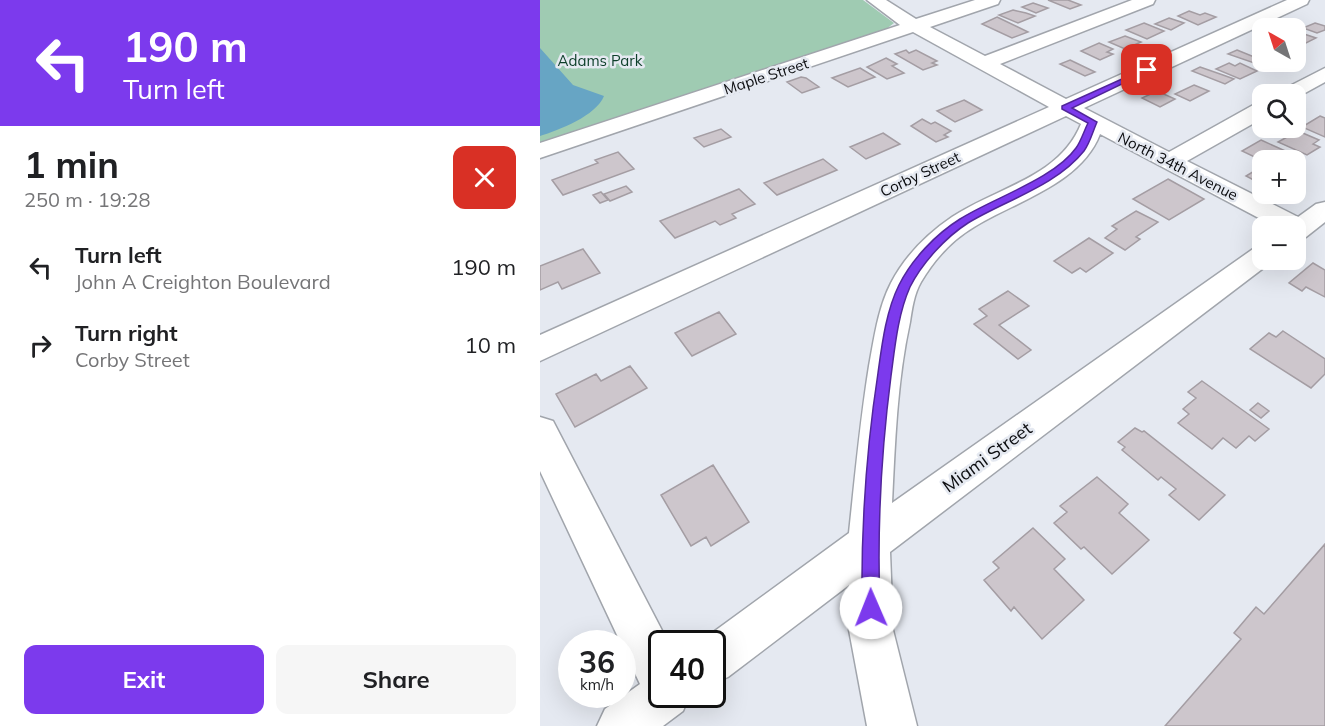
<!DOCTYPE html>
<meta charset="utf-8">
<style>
body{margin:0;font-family:Mulish,sans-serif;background:#f6f6f6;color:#202124;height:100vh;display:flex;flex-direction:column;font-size:22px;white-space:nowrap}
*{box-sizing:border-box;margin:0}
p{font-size:20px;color:#757577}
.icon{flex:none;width:33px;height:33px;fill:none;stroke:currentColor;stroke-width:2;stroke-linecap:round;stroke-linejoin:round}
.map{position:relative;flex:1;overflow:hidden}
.drawer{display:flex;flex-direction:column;background:#fff;width:540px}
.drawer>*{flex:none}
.guide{background:#7c3aed;color:#fff;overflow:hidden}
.needle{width:39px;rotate:321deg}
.fabs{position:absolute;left:712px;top:18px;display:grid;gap:12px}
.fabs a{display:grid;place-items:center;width:54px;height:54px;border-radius:12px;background:#fff;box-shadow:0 6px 24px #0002;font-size:30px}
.speed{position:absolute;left:18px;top:630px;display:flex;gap:12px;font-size:30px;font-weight:700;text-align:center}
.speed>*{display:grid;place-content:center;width:78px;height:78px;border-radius:50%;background:#fff;box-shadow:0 6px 24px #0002;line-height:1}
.speed small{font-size:15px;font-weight:400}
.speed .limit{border:3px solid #111;border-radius:9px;background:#fff;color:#111}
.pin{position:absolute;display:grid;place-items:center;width:51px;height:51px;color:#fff;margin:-26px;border-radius:12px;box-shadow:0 3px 9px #0006}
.me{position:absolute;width:66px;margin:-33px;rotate:359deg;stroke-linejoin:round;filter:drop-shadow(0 0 4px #0008)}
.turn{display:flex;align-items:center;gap:21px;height:126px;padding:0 24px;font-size:27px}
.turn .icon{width:78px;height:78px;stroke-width:2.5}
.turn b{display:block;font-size:42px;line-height:51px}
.round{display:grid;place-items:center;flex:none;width:63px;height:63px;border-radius:12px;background:#f6f6f6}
.summary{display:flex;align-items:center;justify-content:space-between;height:102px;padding:0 24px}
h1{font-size:36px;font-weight:700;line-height:45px}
.cta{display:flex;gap:12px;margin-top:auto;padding:12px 24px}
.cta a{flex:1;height:69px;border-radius:12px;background:#7c3aed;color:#fff;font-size:24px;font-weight:700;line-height:69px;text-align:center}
.cta a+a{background:#f6f6f6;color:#202124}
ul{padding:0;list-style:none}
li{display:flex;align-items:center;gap:18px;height:78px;padding:0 24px}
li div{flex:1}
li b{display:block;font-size:22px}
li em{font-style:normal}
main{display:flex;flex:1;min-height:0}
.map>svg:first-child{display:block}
</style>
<main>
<section class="drawer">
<div class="guide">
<div class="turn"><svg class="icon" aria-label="left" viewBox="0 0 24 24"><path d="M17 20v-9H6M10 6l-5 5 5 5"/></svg><div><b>190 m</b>Turn left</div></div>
</div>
<div class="summary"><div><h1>1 min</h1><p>250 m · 19:28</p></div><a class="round" style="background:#d93025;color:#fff"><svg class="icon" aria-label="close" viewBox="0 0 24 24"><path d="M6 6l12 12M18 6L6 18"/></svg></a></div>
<ul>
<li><svg class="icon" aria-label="left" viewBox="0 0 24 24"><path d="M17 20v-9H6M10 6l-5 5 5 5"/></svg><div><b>Turn left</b><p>John A Creighton Boulevard</p></div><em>190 m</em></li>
<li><svg class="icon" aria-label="right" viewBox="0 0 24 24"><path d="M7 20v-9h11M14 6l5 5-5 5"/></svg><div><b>Turn right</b><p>Corby Street</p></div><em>10 m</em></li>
</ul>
<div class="cta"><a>Exit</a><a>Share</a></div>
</section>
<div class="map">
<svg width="785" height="726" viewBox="0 0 785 726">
<rect width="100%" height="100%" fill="#e5e9f1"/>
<!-- green -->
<path fill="#9fcbb2" d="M 0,0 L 323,0 L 354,23 L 345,30 L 0,144 Z"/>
<!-- water -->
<path fill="#67a5c4" d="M 0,48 L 33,85 L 64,96 C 56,116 19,130 0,136 Z"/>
<!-- building -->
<path fill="#cdc6cc" stroke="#a49da3" stroke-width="1.5" d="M 508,0 L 528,0 L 541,5 L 530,9 Z
M 493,3 L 508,8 L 496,13 L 482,7 Z
M 473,10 L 486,13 L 495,16 L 478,23 L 459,15 Z
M 649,11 L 660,15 L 665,13 L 676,17 L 658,25 L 638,16 Z
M 457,17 L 488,32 L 472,38 L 442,24 Z
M 629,18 L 644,23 L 631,30 L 615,24 Z
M 604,23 L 624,31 L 607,39 L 586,30 Z
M 775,23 L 785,26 L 785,30 L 777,33 L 763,28 Z
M 761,33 L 776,38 L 762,45 L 756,43 L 756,35 Z
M 585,36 L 601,42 L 585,49 L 569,42 Z
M 559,43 L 573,49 L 567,52 L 573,54 L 560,60 L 541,51 Z
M 366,50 L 369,53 L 376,50 L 397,61 L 392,63 L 397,65 L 383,70 L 355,54 Z
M 697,50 L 719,59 L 723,57 L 723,62 L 728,62 L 720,65 L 688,54 Z
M 346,58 L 357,64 L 352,66 L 364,73 L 347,79 L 327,67 Z
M 530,60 L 555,72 L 545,76 L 520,64 Z
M 689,63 L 695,66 L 700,63 L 717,71 L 700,79 L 676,69 Z
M 660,67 L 683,75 L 694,79 L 685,84 L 652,71 Z
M 320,68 L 335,77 L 308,87 L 292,78 Z
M 261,77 L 266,78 L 279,87 L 262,93 L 247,82 Z
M 654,85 L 669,91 L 650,101 L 635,94 Z
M 617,91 L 635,99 L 620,107 L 602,98 Z
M 424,100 L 442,110 L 415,122 L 397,111 Z
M 780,116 L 785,118 L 785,137 L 762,127 Z
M 382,119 L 391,124 L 395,122 L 411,131 L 404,135 L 408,137 L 396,142 L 371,126 Z
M 181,129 L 191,137 L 164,147 L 154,138 Z
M 758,131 L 779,140 L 773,144 L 780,147 L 767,155 L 738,142 Z
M 343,133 L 360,144 L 326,159 L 310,147 Z
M 721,140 L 763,159 L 756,164 L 756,160 L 723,161 L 702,151 Z
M 78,152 L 94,169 L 23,195 L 12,180 L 58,163 L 55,160 Z
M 283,159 L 297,170 L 237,195 L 224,183 Z
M 721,167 L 723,169 L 723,185 L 706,176 Z
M 628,179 L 664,199 L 629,220 L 593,199 Z
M 86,186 L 92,192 L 70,201 L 64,194 Z
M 199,189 L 215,204 L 192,214 L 196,218 L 180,225 L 175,221 L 135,238 L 120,221 Z
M 61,192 L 68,200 L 60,203 L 53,195 Z
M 596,211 L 618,222 L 596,237 L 600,239 L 585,250 L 565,238 L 577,229 L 572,226 Z
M 549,238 L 573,253 L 546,272 L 540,268 L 532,273 L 514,261 Z
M 43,249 L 60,273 L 22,289 L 18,282 L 0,290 L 0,266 Z
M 773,263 L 785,270 L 785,297 L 766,287 L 762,291 L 749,283 Z
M 468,291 L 489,306 L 459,325 L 491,350 L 478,359 L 434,324 L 447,316 L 439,309 Z
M 179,312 L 196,334 L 152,356 L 135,333 Z
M 743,331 L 785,359 L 785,374 L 771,388 L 710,349 L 729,333 L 736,337 Z
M 90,366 L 107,388 L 35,427 L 16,394 L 56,374 L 61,381 Z
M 662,381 L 729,429 L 715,441 L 709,436 L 696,448 L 683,438 L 672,449 L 638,423 L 649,414 L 643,409 L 656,398 L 648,392 Z
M 718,403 L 729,411 L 721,418 L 710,410 Z
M 595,428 L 602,432 L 604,431 L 685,495 L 659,520 L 629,495 L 636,489 L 621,477 L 618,480 L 582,450 L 585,447 L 578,442 Z
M 173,465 L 209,522 L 171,546 L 166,537 L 151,546 L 121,495 Z
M 557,477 L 588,504 L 579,513 L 609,540 L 572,574 L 544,547 L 541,549 L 514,523 L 527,512 L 520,506 Z
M 493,528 L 525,559 L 514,569 L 544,600 L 502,639 L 474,607 L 471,611 L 444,580 L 459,568 L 453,562 Z
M 785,544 L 785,726 L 625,726 L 701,639 L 694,633 L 716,607 L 724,614 Z"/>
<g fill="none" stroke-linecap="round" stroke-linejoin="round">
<!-- minor casing -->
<g stroke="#a1a5ac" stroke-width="3">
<path id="minor" d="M 327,0 L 346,0 L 376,19 L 435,0 L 460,0 L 458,4 L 390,27 L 445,56 L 592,0 L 615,0 L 613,4 L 460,64 L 526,99 L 747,0 L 769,0 L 767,4 L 544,108 L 629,152 L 715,104 L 723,102 L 723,118 L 647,161 L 758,217 L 776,204 L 785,202 L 785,222 L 766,237 L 756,239 L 756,226 L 734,226 L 560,134 C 541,184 476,201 434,227 C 412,240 394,260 381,282 C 374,294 372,309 370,322 C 357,381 355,443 352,503 L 713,249 L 723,246 L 723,260 L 734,260 L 350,552 L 353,630 L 377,726 L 327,726 L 309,630 L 309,585 L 188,677 L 172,684 L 172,644 L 157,644 L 309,533 C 315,477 320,422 329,366 C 334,339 338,308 351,283 C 365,256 387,234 412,217 C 457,187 519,178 541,124 L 526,116 L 0,361 L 0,335 L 509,107 L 373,32 L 0,158 L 0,143 L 360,25 Z
M 785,68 L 785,82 L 756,98 L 756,94 L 738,94 L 742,90 Z
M 0,417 L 13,421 L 129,644 L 122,644 L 122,694 L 150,694 L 143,711 L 123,726 L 57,726 L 65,709 L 100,684 L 0,471 Z"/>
</g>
<!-- minor -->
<use href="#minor" fill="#fff" fill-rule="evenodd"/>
</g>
<!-- route -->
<path fill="#7c3aed" stroke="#51269a" stroke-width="1.5" d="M 604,69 L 611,70 L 532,108 L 557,122 C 553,131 550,143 544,151 C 516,186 466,200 428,223 C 406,237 382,263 370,287 C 358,314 355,346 351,376 C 341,453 337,530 340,608 L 337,615 L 331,617 L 324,615 L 322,608 C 321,529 326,451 338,373 C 342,344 346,311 359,285 C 372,259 396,234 420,219 C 453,198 514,179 536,148 C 541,141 544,131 548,123 L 522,109 L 522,106 Z"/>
<g text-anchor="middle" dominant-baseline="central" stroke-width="5" stroke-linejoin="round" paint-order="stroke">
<!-- far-park labels -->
<g font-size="15" fill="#0d3f2a" stroke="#e5e9f1">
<text x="60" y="60">Adams Park</text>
</g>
<!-- far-street labels -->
<g font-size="15" fill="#0b0c0f" stroke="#e5e9f1">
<text transform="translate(226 76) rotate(-18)">Maple Street</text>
<text transform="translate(638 166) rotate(27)">North 34th Avenue</text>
<text transform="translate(380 174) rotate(-25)">Corby Street</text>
</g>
<!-- street labels -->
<g font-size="18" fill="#0b0c0f" stroke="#e5e9f1">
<text transform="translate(447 457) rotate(-36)">Miami Street</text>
</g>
</g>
</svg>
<div class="fabs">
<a><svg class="needle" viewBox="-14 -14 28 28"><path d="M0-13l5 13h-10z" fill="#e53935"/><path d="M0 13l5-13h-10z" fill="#757577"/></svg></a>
<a><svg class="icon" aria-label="search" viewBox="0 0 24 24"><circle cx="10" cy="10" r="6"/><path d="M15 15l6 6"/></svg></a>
<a>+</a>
<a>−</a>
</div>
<div class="speed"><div>36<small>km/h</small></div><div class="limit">40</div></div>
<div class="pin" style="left:607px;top:70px;background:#d93025"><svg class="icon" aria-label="arrive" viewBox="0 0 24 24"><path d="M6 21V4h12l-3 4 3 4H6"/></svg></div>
<svg class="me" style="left:331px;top:608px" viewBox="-20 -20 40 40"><circle r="19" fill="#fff"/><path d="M0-13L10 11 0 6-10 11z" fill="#7c3aed"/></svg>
</div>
</main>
